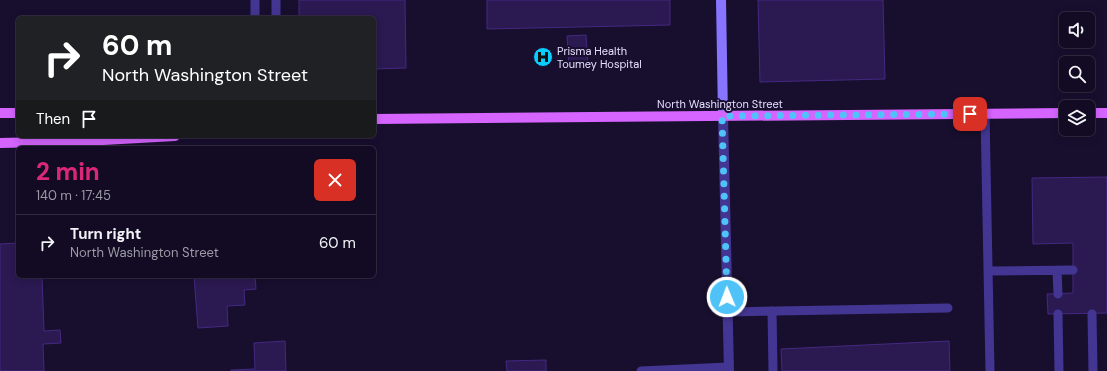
<!DOCTYPE html>
<meta charset="utf-8">
<style>
body{margin:0;font-family:"DM Sans",sans-serif;background:#1f1930;color:#f1f3f6;height:100vh;display:flex;flex-direction:column;font-size:15px;white-space:nowrap}
*{box-sizing:border-box;margin:0}
p{font-size:13px;color:#9c9ba6}
.icon{flex:none;width:22px;height:22px;fill:none;stroke:currentColor;stroke-width:2;stroke-linecap:round;stroke-linejoin:round}
.map{position:relative;flex:1;overflow:hidden}
.panel{position:absolute;left:16px;top:146px;width:360px;height:132px;display:flex;flex-direction:column;background:#120b23;border-radius:6px;box-shadow:0 2px 10px #0003,0 0 0 1px #312b41}
.panel>*{flex:none}
.banner{position:absolute;left:16px;top:16px;width:360px;height:122px;border-radius:6px;box-shadow:0 2px 10px #0003,0 0 0 1px #312b41;background:#202124;color:#fff;overflow:hidden}
.tools{position:absolute;left:1059px;top:12px;display:grid;gap:8px}
.tools a{display:grid;place-items:center;width:36px;height:36px;border-radius:6px;background:#120b23;box-shadow:0 2px 10px #0003,0 0 0 1px #312b41;font-size:20px}
.pin{position:absolute;display:grid;place-items:center;width:34px;height:34px;color:#fff;margin:-17px;border-radius:8px;box-shadow:0 2px 6px #0006}
.me{position:absolute;width:44px;margin:-22px;rotate:359deg;stroke-linejoin:round;filter:drop-shadow(0 0 3px #0008)}
.turn{display:flex;align-items:center;gap:14px;height:84px;padding:0 20px;font-size:18px}
.turn .icon{width:52px;height:52px;stroke-width:2.5}
.turn b{display:block;font-size:28px;line-height:34px}
.then{display:flex;align-items:center;height:38px;padding:0 20px;background:#0003;gap:8px;font-size:15px}
.round{display:grid;place-items:center;flex:none;width:42px;height:42px;border-radius:6px;background:#1f1930}
.summary{display:flex;align-items:center;justify-content:space-between;height:68px;padding:0 20px}
h1{font-size:24px;font-weight:800;line-height:30px;color:#db2777}
ul{padding:0;list-style:none}
li{display:flex;align-items:center;gap:12px;height:56px;padding:0 20px;border-top:1px solid #312b41}
li div{flex:1}
li b{display:block;font-size:15px}
li em{font-style:normal}
.map>svg:first-child{display:block}
</style>
<div class="map">
<svg width="1107" height="371" viewBox="0 0 1107 371">
<rect width="100%" height="100%" fill="#180f2f"/>
<!-- building -->
<path fill="#2b1952" stroke="#442981" d="M 299,0 L 405,0 L 406,68 L 374,69 L 374,18 L 299,18 Z
M 487,0 L 670,0 L 670,25 L 487,29 Z
M 758,0 L 883,0 L 885,79 L 760,82 Z
M 586,35 L 588,66 L 569,67 L 567,36 Z
M 1107,177 L 1107,313 L 1048,314 L 1047,294 L 1073,293 L 1073,243 L 1033,244 L 1032,178 Z
M 18,243 L 18,276 L 42,276 L 44,331 L 60,330 L 61,343 L 43,344 L 44,371 L 0,371 L 0,244 Z
M 194,276 L 255,276 L 256,289 L 244,290 L 245,305 L 227,306 L 228,326 L 198,328 Z
M 285,341 L 286,371 L 231,371 L 231,370 L 255,369 L 254,343 Z
M 949,341 L 950,371 L 782,371 L 781,349 Z
M 546,360 L 546,371 L 507,371 L 506,361 Z"/>
<g fill="none" stroke-linecap="round" stroke-linejoin="round">
<!-- lane -->
<path stroke="#433693" stroke-width="9" d="M 255,0 L 255,18
M 276,0 L 276,18
M 985,114 L 990,371
M 1057,270 L 1058,294
M 989,271 L 1073,270
M 772,311 L 773,371
M 727,312 L 948,308
M 1058,314 L 1059,371
M 1092,314 L 1093,371
M 641,371 L 728,367"/>
<!-- street -->
<path stroke="#433693" stroke-width="10" d="M 723,116 L 729,371"/>
<!-- secondary -->
<path stroke="#8775ff" stroke-width="10" d="M 721,0 L 723,116"/>
<!-- primary -->
<path stroke="#d665ff" stroke-width="10" d="M 0,113 L 18,113
M 1088,113 L 1107,113
M 374,119 L 1066,113
M 0,143 L 85,141 L 175,136"/>
</g>
<g fill="none" stroke-linecap="round" stroke-linejoin="round">
<!-- route -->
<path stroke="#4fc3f7" stroke-width="7" stroke-dasharray="0 12.6" d="M 727,297 L 722,116 L 970,114"/>
</g>
<!-- icons -->
<defs>
<g id="hospital-disc" transform="scale(1)"><circle r="9.5" fill="#0acdff" stroke="#180f2f"/><path d="M-5-5h3v3.5h4V-5h3V5h-3V1.5h-4V5h-3Z" fill="#111"/></g>
</defs>
<g fill-rule="evenodd">
<use href="#hospital-disc" x="543" y="57"/>
</g>
<g text-anchor="middle" dominant-baseline="central" stroke-width="4" stroke-linejoin="round" paint-order="stroke">
<!-- poi labels -->
<g font-size="11" fill="#e5deff" stroke="#180f2f" text-anchor="start">
<text x="557" y="51">Prisma Health<tspan x="557" dy="13">Toumey Hospital</tspan></text>
</g>
<!-- street labels -->
<g font-size="11" fill="#e5deff" stroke="#180f2f">
<text x="720" y="104">North Washington Street</text>
</g>
</g>
</svg>
<div class="tools">
<a><svg class="icon" aria-label="sound" viewBox="0 0 24 24"><path d="M4 9h4l5-4v14l-5-4H4zM17 9q2 3 0 6"/></svg></a>
<a><svg class="icon" aria-label="search" viewBox="0 0 24 24"><circle cx="10" cy="10" r="6"/><path d="M15 15l6 6"/></svg></a>
<a><svg class="icon" aria-label="layers" viewBox="0 0 24 24"><path d="M12 4l9 5-9 5-9-5zM3 14l9 5 9-5"/></svg></a>
</div>
<div class="pin" style="left:970px;top:114px;background:#d93025"><svg class="icon" aria-label="arrive" viewBox="0 0 24 24"><path d="M6 21V4h12l-3 4 3 4H6"/></svg></div>
<svg class="me" style="left:727px;top:297px" viewBox="-20 -20 40 40"><circle r="17" fill="#4fc3f7" stroke="#fff" stroke-width="3"/><path d="M0-11L8 9 0 5-8 9z" fill="#fff"/></svg>
<div class="banner">
<div class="turn"><svg class="icon" aria-label="right" viewBox="0 0 24 24"><path d="M7 20v-9h11M14 6l5 5-5 5"/></svg><div><b>60 m</b>North Washington Street</div></div>
<div class="then">Then<svg class="icon" aria-label="arrive" viewBox="0 0 24 24"><path d="M6 21V4h12l-3 4 3 4H6"/></svg></div>
</div>
<section class="panel">
<div class="summary"><div><h1>2 min</h1><p>140 m · 17:45</p></div><a class="round" style="background:#d93025;color:#fff"><svg class="icon" aria-label="close" viewBox="0 0 24 24"><path d="M6 6l12 12M18 6L6 18"/></svg></a></div>
<ul>
<li><svg class="icon" aria-label="right" viewBox="0 0 24 24"><path d="M7 20v-9h11M14 6l5 5-5 5"/></svg><div><b>Turn right</b><p>North Washington Street</p></div><em>60 m</em></li>
</ul>
</section>
</div>
